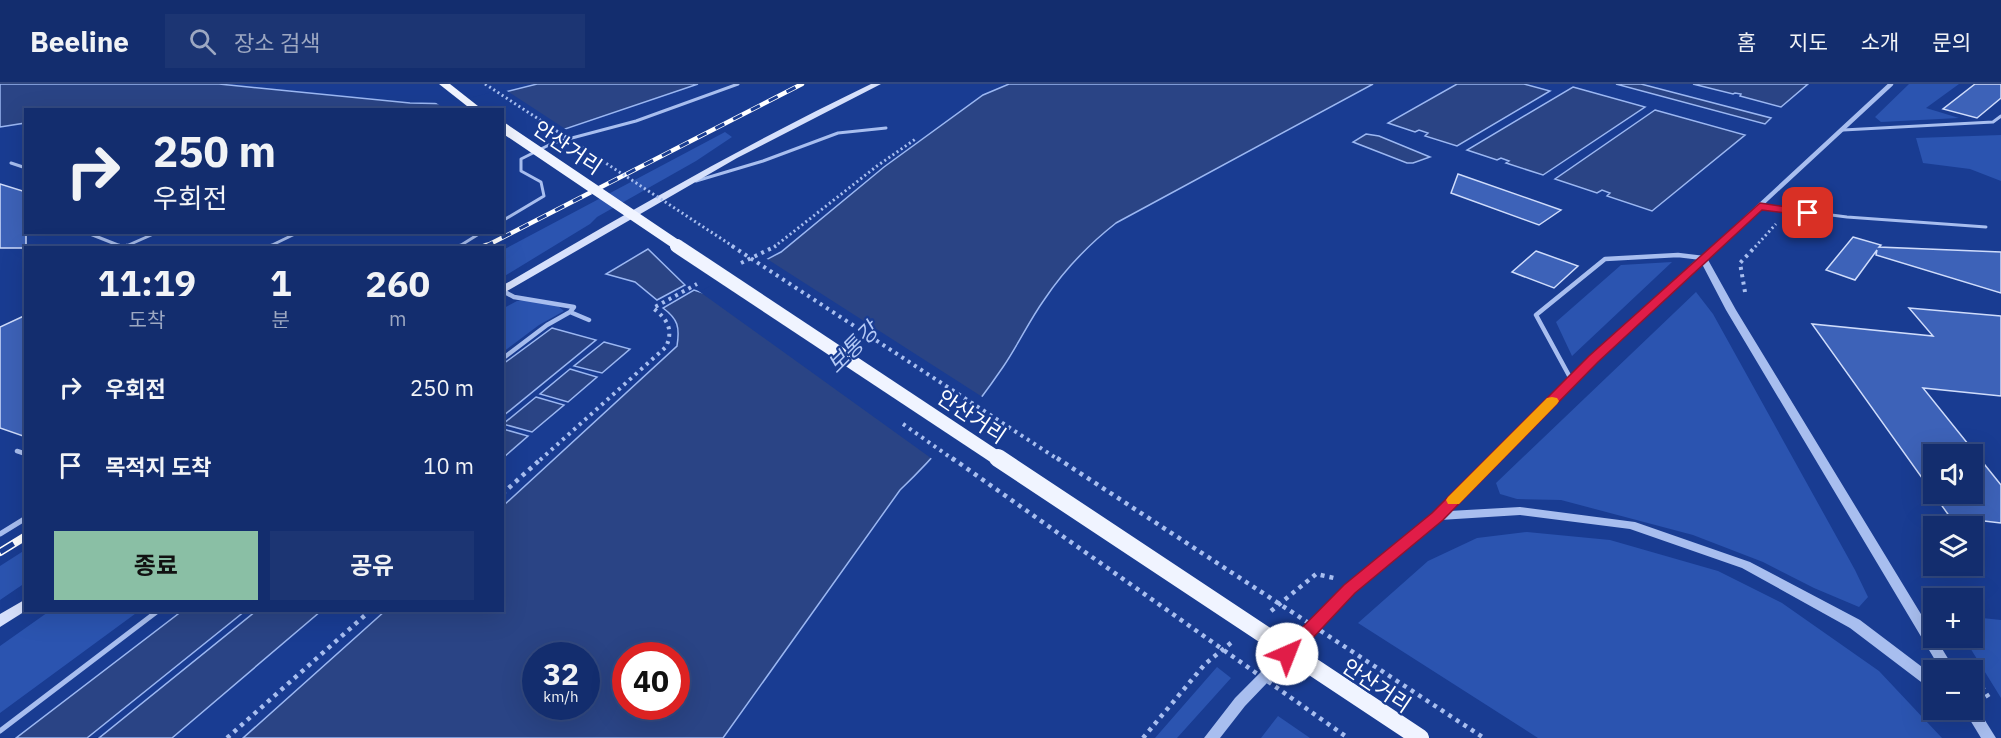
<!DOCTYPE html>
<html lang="ko">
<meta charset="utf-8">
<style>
body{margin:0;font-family:"IBM Plex Sans","Noto Sans KR",sans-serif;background:#1c3573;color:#f1f3f6;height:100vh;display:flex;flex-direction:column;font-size:22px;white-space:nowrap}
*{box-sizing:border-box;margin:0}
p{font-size:20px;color:#9da8c2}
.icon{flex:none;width:33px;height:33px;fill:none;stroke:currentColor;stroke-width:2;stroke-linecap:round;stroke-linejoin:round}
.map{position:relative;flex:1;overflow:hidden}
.details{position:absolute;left:24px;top:162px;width:480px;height:366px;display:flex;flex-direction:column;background:#132d6e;border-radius:0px;box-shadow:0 6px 24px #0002,0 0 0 2px #324981}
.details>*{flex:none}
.banner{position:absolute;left:24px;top:24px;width:480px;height:126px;border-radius:0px;box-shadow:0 6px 24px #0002,0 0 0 2px #324981;background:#132d6e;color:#f1f3f6;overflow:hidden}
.controls{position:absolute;left:1923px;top:360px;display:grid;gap:12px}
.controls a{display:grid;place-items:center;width:60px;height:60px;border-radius:0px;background:#132d6e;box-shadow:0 6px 24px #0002,0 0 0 2px #324981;font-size:30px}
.speed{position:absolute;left:522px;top:558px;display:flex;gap:12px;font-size:30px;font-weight:700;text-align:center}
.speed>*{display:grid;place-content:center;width:78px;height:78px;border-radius:50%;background:#132d6e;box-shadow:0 6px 24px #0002,0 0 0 2px #324981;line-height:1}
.speed small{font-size:15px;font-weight:400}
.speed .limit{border:9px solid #d22;background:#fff;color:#111}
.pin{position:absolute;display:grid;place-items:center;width:51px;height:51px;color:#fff;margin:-26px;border-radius:12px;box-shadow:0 3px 9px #0006}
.me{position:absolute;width:66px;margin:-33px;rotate:44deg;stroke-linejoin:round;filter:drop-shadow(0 0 4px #0008)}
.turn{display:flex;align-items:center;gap:21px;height:126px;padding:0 30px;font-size:27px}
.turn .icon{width:78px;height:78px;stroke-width:2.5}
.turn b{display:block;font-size:42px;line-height:51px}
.eta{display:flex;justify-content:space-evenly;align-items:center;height:102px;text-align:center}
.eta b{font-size:36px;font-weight:700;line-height:42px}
.primary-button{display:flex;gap:12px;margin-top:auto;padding:12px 30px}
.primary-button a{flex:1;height:69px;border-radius:0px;background:#8abfa5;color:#111;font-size:24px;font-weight:700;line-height:69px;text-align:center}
.primary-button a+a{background:#1c3573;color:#f1f3f6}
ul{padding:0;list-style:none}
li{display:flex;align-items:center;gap:18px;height:78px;padding:0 30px}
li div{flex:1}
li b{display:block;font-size:22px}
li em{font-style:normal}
header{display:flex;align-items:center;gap:36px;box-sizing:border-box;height:84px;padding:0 30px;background:#132d6e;border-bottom:2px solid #324981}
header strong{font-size:28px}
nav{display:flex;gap:33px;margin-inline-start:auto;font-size:21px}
.search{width:420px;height:54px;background:#1c3573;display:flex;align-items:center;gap:15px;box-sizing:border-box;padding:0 21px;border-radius:0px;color:#9da8c2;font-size:22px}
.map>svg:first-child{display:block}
</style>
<header>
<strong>Beeline</strong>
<div class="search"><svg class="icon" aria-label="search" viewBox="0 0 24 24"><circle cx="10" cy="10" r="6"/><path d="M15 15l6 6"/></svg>장소 검색</div>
<nav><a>홈</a><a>지도</a><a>소개</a><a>문의</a></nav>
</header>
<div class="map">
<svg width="2001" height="654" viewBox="0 0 2001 654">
<rect width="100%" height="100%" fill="#193c92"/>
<!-- green -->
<path fill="#2b54b0" d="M 1909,0 L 1959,0 L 1926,24 L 1959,34 L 1881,38 L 1875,33 Z
M 725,48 L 732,53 L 696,77 L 597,133 L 590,140 L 503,193 L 503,166 Z
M 2001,51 L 2001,97 L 1970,85 L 1923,79 L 1916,54 Z
M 1672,178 L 1572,272 L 1556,238 L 1621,181 Z
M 1696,208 L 1713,230 L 1855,486 L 1868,513 L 1859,523 L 1814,504 L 1763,478 L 1693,451 L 1561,416 L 1517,415 L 1500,410 L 1496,399 Z
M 527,216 L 558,222 L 564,227 L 539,241 L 503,268 L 502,225 L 517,217 Z
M 1527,448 L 1610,456 L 1718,487 L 1782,519 L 1879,587 L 1942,654 L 1538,654 L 1358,539 L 1428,477 L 1477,454 Z
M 25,466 L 25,499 L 0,516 L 0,482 Z
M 51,526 L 139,527 L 0,629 L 0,562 Z
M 1973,533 L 2001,536 L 2001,614 L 1964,554 L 1972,554 Z
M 1217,583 L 1231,594 L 1177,654 L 1155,654 Z
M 1278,632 L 1310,654 L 1261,654 Z"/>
<!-- water -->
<path fill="#2a4485" stroke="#9bb7f2" stroke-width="1.5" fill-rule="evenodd" d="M 0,0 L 219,0 L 410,19 L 458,20 L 537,0 L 698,0 L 503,66 L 502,26 L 26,26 L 25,39 L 0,43 Z
M 1009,0 L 1373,0 L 1116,139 C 1088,161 1064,186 1044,216 C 1029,237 1018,261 1003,283 C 973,327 939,369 900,406 L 723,654 L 243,654 L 385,527 L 502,526 L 503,422 L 677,262 C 680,243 678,235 663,224 L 694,206 L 703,209 L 781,168 L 884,83 L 983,11 ZM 536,572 L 586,572 L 586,622 L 536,622 ZM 626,572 L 676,572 L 676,622 L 626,622 Z
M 1457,0 L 1524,0 L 1550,7 L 1457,62 L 1425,52 L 1428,49 L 1419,46 L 1415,48 L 1388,39 Z
M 1616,0 L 1641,0 L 1771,34 L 1765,40 Z
M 1693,0 L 1808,0 L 1781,23 L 1740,12 L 1741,10 L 1735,9 L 1733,10 Z
M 1573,3 L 1645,23 L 1543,91 L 1506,79 L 1509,77 L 1501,74 L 1497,76 L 1467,66 Z
M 1655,26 L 1745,51 L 1652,127 L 1607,112 L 1610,109 L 1602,106 L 1597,109 L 1555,95 Z
M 1366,50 L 1379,52 L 1430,73 L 1413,79 L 1407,79 L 1353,58 Z
M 648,165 L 685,201 L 657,216 L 635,198 L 606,190 Z
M 552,244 L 596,256 L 503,332 L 503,280 Z
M 604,258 L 630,265 L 602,289 L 574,282 Z
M 570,285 L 597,293 L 568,318 L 540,310 Z
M 536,313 L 564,321 L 532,348 L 503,340 Z
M 503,345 L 528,352 L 503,374 L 502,345 Z
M 182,527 L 245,527 L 87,654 L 16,654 Z
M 256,527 L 321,527 L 172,654 L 99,654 Z"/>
<!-- pier -->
<path fill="#193c92" d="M 504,5 L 570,48 L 504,68 L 502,26 L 445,25 L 432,16 L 458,17 Z
M 764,173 L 984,314 L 935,377 L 693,203 L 703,206 Z"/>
<!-- building -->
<path fill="#3d62b8" stroke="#cfdcfb" stroke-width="1.5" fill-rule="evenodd" d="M 1975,0 L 2001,0 L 2001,14 L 1977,34 L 1943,25 Z
M 1458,90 L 1561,126 L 1539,141 L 1451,109 Z
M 0,100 L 26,108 L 26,164 L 0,164 Z
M 1853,153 L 1881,161 L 1879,163 L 2001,168 L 2001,209 L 1876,171 L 1877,166 L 1855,196 L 1826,186 Z
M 1536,167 L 1578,182 L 1554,204 L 1512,188 Z
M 1909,224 L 2001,232 L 2001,312 L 1923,304 L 2001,401 L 2001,439 L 1950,433 L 1812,240 L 1933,252 ZM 1934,370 L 1972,370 L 1972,410 L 1934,410 Z
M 26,231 L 26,353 L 0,344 L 0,243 Z"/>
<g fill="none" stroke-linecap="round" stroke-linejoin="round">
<!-- path-far2 -->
<path stroke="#a8beef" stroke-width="3" stroke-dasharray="2 3" stroke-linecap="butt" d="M 774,163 L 877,82 L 917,54
M 1755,163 L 1776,140"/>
<!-- path-far1 -->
<path stroke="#a8beef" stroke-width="4" stroke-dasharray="3 4.5" stroke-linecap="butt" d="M 741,179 L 776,162
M 1745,208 L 1740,179 L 1756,162
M 540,376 L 666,263 C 674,245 667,235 653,224 L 697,200"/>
<!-- path -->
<path stroke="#a8beef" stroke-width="4.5" stroke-dasharray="4 5" stroke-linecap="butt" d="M 502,410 L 542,374
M 1271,527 L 1316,490 L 1334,494
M 1972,587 L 1989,614
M 227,654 L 371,526
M 1143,654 L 1205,580 L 1232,558"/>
<!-- service-far2 -->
<path stroke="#a8beef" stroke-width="3" d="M 1843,46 L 1993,38 L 2001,32
M 11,79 L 26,84
M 696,97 L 763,77 L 838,49 L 886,44
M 1760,122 L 1847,133 L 1986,143
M 502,137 L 544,112 L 541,98 L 521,87 L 521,75 L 553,59 L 636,37 L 738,0
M 85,148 L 123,163
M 124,163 L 158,148
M 268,163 L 299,148
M 458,163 L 482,148"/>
<!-- service-far1 -->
<path stroke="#a8beef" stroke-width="4.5" d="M 119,162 L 125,164
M 124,163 L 127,162
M 266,164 L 271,162
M 456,164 L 460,162
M 503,207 L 514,213 L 574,223 L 570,228 L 589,236
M 502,275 L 547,241 L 570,228
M 1572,297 L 1536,231 L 1605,175 L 1678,171 L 1703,174
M 17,367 L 26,370"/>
<!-- service -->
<path stroke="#a8beef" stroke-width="5" d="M 0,450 L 26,434
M 0,647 L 159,526"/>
<!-- minor-far1 -->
<path stroke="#a8beef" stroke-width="4.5" d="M 1715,163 L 1891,0"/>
<!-- minor -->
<path stroke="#a8beef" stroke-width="5" d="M 1703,174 L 1717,162"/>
<!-- tertiary -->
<path fill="#a8beef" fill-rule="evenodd" d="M 1703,171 L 1707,174 L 1736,226 L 1955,586 L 1941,586 L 1726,226 L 1702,180 L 1597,277 L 1449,427 L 1520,423 L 1635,438 L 1750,478 L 1860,536 L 1934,592 L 1934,605 L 1929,604 L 1850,544 L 1742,484 L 1630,445 L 1520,431 L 1440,436 L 1354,508 L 1245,622 L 1220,654 L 1204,654 L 1235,614 L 1346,502 L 1433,429 L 1591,273 L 1700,172 Z
M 1972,621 L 1976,622 L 1996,654 L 1981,654 L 1964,626 L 1972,626 Z"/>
<!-- secondary -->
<path fill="#d6e0fb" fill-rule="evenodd" d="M 871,0 L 881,0 L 737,74 L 502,210 L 502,202 C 623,131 744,61 871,0 Z
M 26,515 L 26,526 L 27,526 L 0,543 L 0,530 Z"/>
<!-- primary -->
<path fill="#f0f4ff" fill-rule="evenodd" d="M 439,0 L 450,0 L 483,26 L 472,26 Z"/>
<!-- rail-far2 casing -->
<g stroke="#fff" stroke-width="4.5">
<path id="rail-far2" d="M 484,163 L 802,0"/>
</g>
<!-- rail-far1 casing -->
<g stroke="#fff" stroke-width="7">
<path id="rail-far1" d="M 482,164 L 487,162"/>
</g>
<!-- rail casing -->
<g stroke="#fff" stroke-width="8">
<path id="rail" d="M 0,468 L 26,452"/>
</g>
<!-- rail-far2 -->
<use href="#rail-far2" stroke="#193c92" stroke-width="3" stroke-dasharray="10" stroke-linecap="butt"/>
<!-- rail-far1 -->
<use href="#rail-far1" stroke="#193c92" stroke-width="4.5" stroke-dasharray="13" stroke-linecap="butt"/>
<!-- rail -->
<use href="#rail" stroke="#193c92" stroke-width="5" stroke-dasharray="16" stroke-linecap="butt"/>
<!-- path-bridge-far2 -->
<path stroke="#a8beef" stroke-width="3" stroke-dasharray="2 3" stroke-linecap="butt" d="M 485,0 L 734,163"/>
<!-- path-bridge-far1 -->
<path stroke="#a8beef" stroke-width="4" stroke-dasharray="3 4.5" stroke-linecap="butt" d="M 732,162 L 1059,376
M 903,340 L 954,376"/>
<!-- path-bridge -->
<path stroke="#a8beef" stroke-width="4.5" stroke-dasharray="4 5" stroke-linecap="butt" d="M 952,374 L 1348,654
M 1057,374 L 1484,654"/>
<!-- primary-bridge-far2 -->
<path stroke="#f0f4ff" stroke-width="10" d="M 502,43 L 680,163"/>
<!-- primary-bridge-far1 -->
<path stroke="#f0f4ff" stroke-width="14" d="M 677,162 L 1000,376"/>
<!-- primary-bridge -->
<path stroke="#f0f4ff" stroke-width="18" d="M 998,374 L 1420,654"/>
</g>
<!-- route -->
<path fill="#e11d48" stroke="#92132f" stroke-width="1.5" d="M 1760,119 L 1808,126 L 1814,129 L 1808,132 L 1762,126 L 1598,278 L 1443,436 L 1355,509 L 1293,575 L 1287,577 L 1281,575 L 1278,570 L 1281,565 L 1344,501 L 1432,429 L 1589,272 Z"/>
<!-- slow -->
<path fill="#f59e0b" d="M 1552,313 L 1557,314 L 1559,317 L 1557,320 L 1459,420 L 1448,420 L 1446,416 L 1448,413 L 1547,314 Z"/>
<g text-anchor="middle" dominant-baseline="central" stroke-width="4.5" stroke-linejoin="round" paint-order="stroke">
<!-- street labels -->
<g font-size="21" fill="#fff" stroke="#193c92">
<text transform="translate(568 63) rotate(34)">안산거리</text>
<text transform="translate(972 332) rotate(34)">안산거리</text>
<text transform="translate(1377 601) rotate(34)">안산거리</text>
</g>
<!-- water labels -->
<g font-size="22" font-style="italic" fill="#b4c9f6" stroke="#193c92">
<text transform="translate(852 263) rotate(-45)">보통강</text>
</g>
</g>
</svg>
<div class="controls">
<a><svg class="icon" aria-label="sound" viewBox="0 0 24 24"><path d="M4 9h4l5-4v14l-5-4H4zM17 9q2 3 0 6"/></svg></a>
<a><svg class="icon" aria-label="layers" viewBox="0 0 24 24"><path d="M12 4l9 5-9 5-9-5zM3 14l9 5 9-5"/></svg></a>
<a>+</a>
<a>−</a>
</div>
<div class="speed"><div>32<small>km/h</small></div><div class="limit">40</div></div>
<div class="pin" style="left:1808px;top:129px;background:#d93025"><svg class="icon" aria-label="arrive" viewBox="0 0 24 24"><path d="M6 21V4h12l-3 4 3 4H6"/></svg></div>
<svg class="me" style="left:1287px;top:570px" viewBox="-20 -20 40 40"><circle r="19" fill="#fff"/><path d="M0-13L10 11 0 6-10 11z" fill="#e11d48"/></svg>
<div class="banner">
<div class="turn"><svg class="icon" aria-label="right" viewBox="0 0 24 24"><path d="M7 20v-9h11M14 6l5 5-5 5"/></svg><div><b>250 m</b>우회전</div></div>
</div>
<section class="details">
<div class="eta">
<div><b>11:19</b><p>도착</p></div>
<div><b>1</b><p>분</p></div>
<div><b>260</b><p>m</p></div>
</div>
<ul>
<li><svg class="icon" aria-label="right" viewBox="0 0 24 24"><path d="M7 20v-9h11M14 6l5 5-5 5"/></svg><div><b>우회전</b></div><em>250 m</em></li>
<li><svg class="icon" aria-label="arrive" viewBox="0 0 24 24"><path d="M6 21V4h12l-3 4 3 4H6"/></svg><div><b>목적지 도착</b></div><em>10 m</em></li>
</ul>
<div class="primary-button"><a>종료</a><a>공유</a></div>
</section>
</div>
